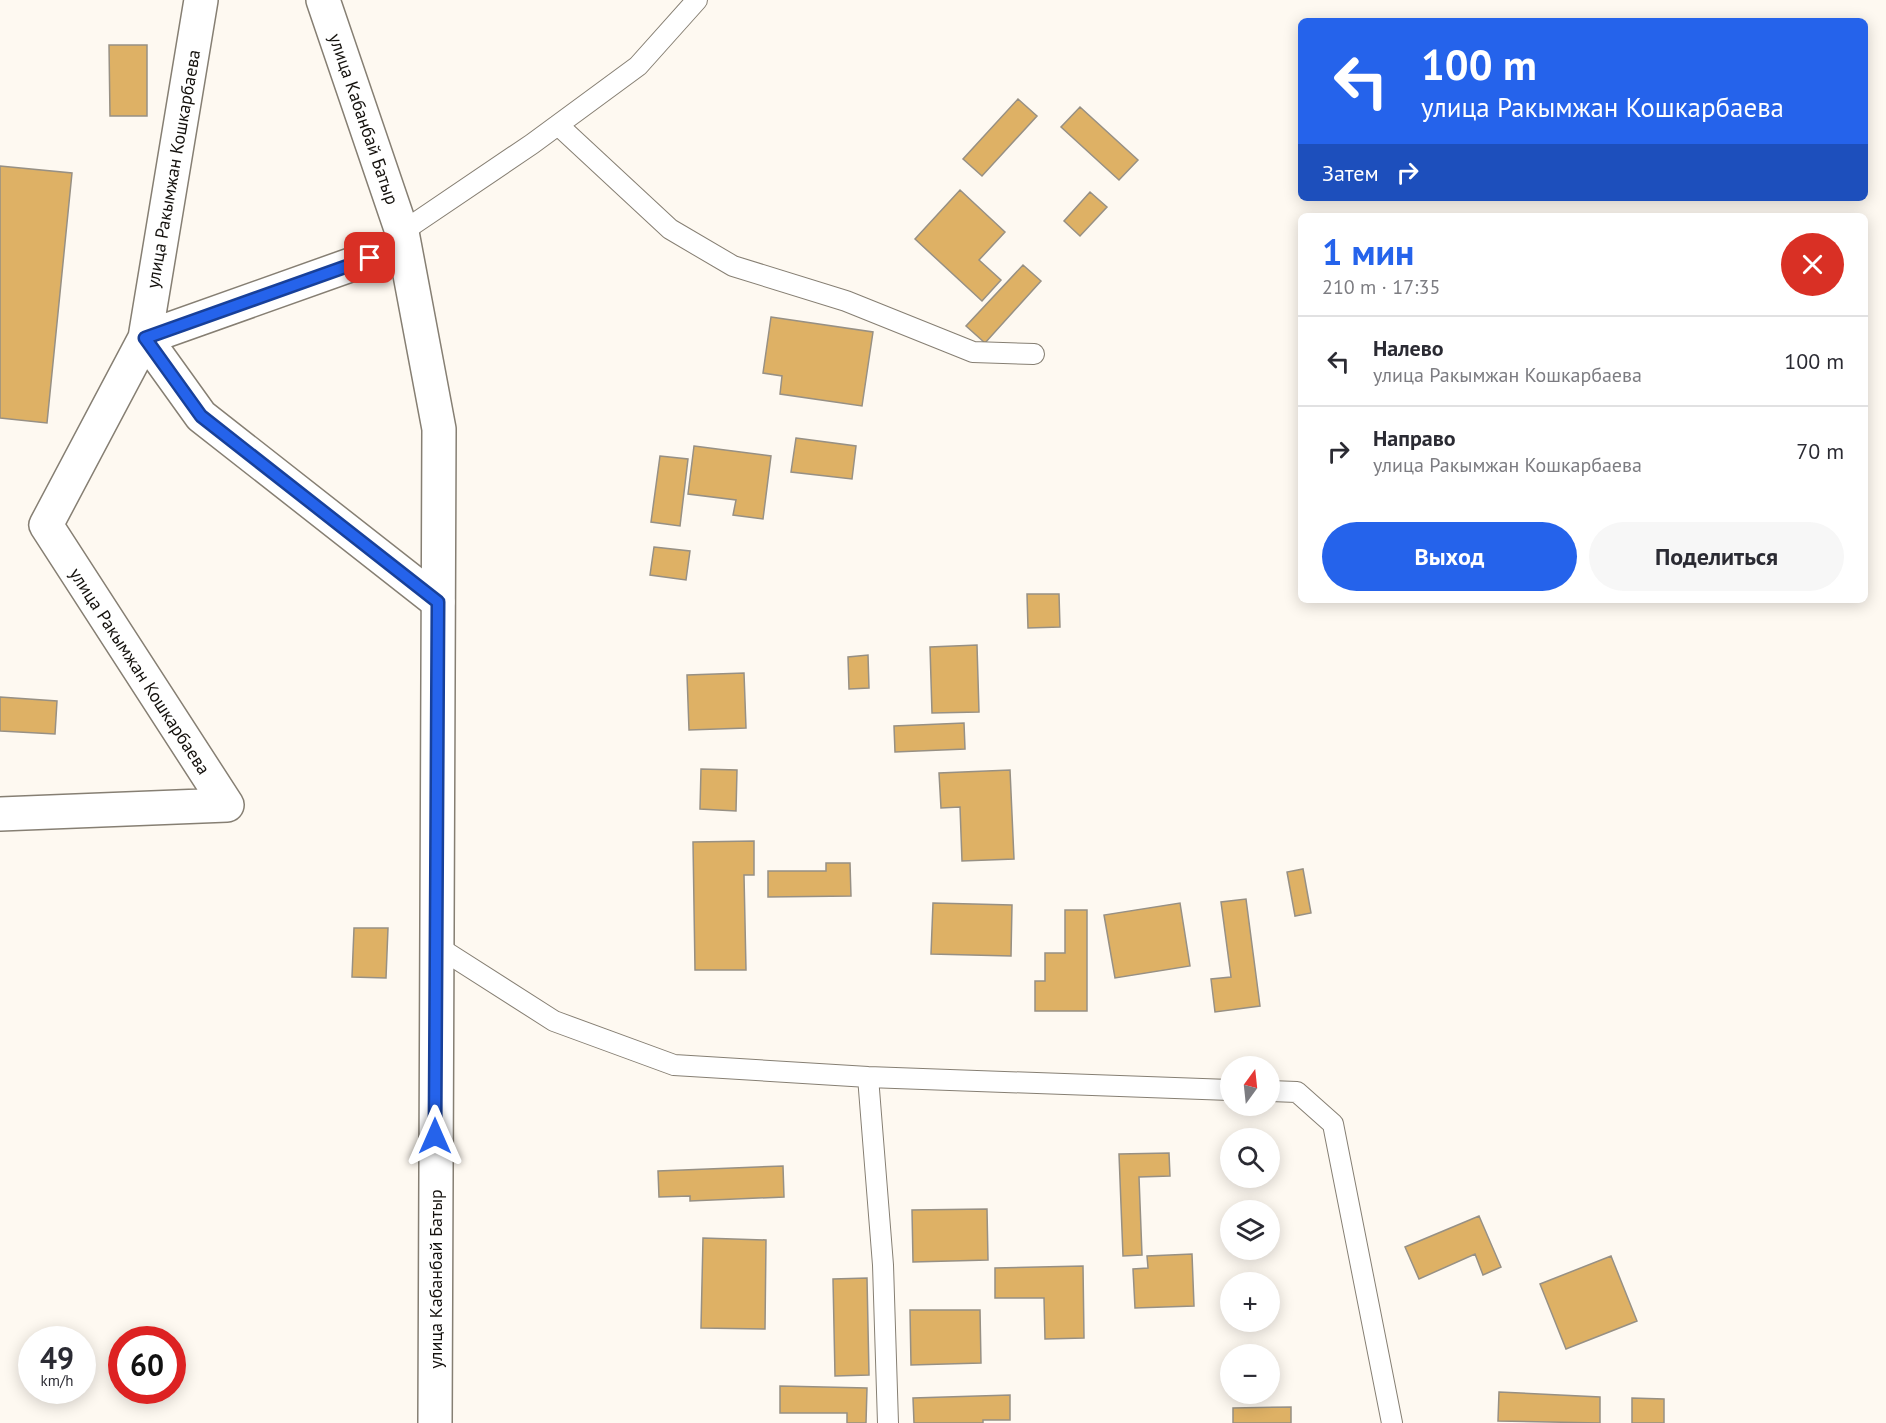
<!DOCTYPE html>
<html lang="ru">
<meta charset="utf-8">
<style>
body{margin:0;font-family:"PT Sans",sans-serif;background:#f7f7f7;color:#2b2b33;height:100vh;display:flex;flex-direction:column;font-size:22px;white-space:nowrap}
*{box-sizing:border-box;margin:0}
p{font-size:20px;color:#7c7c81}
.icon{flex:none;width:33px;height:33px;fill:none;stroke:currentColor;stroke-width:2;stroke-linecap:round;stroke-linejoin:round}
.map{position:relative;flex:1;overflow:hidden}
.drawer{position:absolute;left:1298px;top:213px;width:570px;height:390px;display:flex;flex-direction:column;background:#fff;border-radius:9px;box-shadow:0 3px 15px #0003}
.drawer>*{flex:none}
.banner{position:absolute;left:1298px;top:18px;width:570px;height:183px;border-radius:9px;box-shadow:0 3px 15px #0003;background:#2563eb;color:#fff;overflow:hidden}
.needle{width:39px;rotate:15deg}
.controls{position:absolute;left:1220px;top:1056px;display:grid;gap:12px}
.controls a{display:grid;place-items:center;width:60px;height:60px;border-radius:50%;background:#fff;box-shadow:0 3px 15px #0003;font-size:30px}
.speed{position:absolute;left:18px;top:1326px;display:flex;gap:12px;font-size:30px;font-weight:700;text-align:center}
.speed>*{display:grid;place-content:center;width:78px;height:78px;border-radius:50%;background:#fff;box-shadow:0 3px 15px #0003;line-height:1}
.speed small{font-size:15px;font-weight:400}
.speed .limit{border:9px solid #d22;background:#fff;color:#111}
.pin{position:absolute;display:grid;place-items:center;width:51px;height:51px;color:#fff;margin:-26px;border-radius:12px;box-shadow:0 3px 9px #0006}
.me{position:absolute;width:66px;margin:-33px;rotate:0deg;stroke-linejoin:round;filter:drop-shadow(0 0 4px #0008)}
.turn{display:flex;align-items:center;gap:21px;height:126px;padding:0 24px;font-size:27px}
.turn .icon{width:78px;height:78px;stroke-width:2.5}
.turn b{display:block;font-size:42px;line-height:51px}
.then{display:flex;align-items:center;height:57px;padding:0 24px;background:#0003;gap:12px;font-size:22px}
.round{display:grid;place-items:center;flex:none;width:63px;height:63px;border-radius:32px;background:#f7f7f7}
.headline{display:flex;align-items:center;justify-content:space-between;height:102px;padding:0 24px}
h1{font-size:36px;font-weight:600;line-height:45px;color:#2563eb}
.primary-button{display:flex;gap:12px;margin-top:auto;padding:12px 24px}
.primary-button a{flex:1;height:69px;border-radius:36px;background:#2563eb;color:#fff;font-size:24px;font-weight:600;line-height:69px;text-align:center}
.primary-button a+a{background:#f7f7f7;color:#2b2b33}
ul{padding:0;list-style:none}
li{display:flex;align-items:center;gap:18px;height:90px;padding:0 24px;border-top:2px solid #e1e1e2}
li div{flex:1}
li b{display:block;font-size:22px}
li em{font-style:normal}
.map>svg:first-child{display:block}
</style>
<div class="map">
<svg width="1886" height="1423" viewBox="0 0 1886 1423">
<rect width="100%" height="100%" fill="#fef9f1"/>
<!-- building -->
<path fill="#deb165" stroke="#979084" stroke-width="1.5" d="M 109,45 L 147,45 L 147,116 L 110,116 Z
M 1018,99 L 1037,116 L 982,176 L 963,159 Z
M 1080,107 L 1138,160 L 1119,180 L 1061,127 Z
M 0,166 L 72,173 L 47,423 L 0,418 Z
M 960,190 L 1005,232 L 979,260 L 1001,280 L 982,301 L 915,239 Z
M 1090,192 L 1107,207 L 1080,236 L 1064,221 Z
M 1023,265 L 1041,281 L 985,343 L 966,326 Z
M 771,317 L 873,332 L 862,406 L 780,394 L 782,376 L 763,373 Z
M 796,438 L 856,446 L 852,479 L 791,472 Z
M 694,446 L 771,456 L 763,519 L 733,515 L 736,500 L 688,494 Z
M 660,456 L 688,459 L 680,526 L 651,522 Z
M 654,547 L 690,551 L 686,580 L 650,575 Z
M 1027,594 L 1059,594 L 1060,627 L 1028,628 Z
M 977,645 L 979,712 L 932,713 L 930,647 Z
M 868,655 L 869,688 L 849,689 L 848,657 Z
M 744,673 L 746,728 L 689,730 L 687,675 Z
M 0,697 L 57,701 L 55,734 L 0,731 Z
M 964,723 L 965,749 L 895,752 L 894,726 Z
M 701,769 L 737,770 L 736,811 L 700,809 Z
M 1010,770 L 1014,859 L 962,861 L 960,807 L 941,808 L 939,773 Z
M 754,841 L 754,875 L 744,875 L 746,970 L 695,970 L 693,842 Z
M 826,863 L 850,863 L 851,896 L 768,897 L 768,871 L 826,871 Z
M 1303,869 L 1311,913 L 1295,916 L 1287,872 Z
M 1246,899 L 1260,1006 L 1215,1012 L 1211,979 L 1231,977 L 1221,902 Z
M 933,903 L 1012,905 L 1011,956 L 931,954 Z
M 1180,903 L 1190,966 L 1115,978 L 1104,915 Z
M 1065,910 L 1087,910 L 1087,1011 L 1035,1011 L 1035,981 L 1045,981 L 1045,953 L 1065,953 Z
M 354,928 L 388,928 L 386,978 L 352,977 Z
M 1169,1153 L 1170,1176 L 1139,1177 L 1142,1255 L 1123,1256 L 1119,1154 Z
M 783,1166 L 784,1197 L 690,1201 L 690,1196 L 659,1197 L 658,1171 Z
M 987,1209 L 988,1260 L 913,1262 L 912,1210 Z
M 1479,1216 L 1501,1267 L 1483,1275 L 1475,1254 L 1419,1279 L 1405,1247 Z
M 703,1238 L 766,1240 L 765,1329 L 701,1328 Z
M 1192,1254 L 1194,1306 L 1135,1308 L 1133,1269 L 1148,1268 L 1147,1256 Z
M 1611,1256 L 1637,1321 L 1566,1349 L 1540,1284 Z
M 1083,1266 L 1084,1338 L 1045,1339 L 1044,1298 L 995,1298 L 995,1268 Z
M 867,1278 L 869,1375 L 835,1376 L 833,1279 Z
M 910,1310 L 980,1310 L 981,1363 L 911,1365 Z
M 780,1386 L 867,1388 L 866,1423 L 847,1423 L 847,1413 L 780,1413 Z
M 1499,1392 L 1600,1397 L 1600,1423 L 1498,1421 Z
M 1010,1395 L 1010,1420 L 983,1420 L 983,1423 L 914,1423 L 913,1398 Z
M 1632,1398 L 1664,1399 L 1664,1423 L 1632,1423 Z
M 1291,1407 L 1291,1423 L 1233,1423 L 1233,1408 Z"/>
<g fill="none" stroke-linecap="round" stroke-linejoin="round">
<!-- service casing -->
<g stroke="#867f73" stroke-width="22">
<path id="service" d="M 558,125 L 670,229 L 733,266 L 846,301 L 973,352 L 1034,354
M 402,232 L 532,144 L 638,66 L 697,0
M 435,945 L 554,1021 L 674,1065 L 868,1077 L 1230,1090
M 868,1077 L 883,1265 L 888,1423
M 1269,1091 L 1297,1092 L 1333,1124 L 1392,1423"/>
</g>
<!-- minor casing -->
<g stroke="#867f73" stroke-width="36">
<path id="minor" d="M 145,338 L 201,416 L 438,602
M 145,338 L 370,258
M 0,814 L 227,805 L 46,525 L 145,338 L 201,0"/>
</g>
<!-- primary casing -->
<g stroke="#867f73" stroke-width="36">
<path id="primary" d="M 323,0 L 402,232 L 439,429 L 435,1423"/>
</g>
<!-- service -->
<use href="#service" stroke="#fff" stroke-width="20"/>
<!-- minor -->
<use href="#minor" stroke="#fff" stroke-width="33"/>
<!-- primary -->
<use href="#primary" stroke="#fff" stroke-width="33"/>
</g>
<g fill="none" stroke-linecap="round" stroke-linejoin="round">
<!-- route casing -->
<g stroke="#184099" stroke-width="15">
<path id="route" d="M 370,258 L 145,338 L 201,416 L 438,602 L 435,1136"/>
</g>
<!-- route -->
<use href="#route" stroke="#2563eb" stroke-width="10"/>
</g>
<g text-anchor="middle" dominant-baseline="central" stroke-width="4.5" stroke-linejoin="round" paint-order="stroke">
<!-- street labels -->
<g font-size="18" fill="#14110d" stroke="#fff">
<text transform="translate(364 119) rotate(71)">улица Кабанбай Батыр</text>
<text transform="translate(173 169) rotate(-80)">улица Ракымжан Кошкарбаева</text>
<text transform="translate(140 671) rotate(57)">улица Ракымжан Кошкарбаева</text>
<text transform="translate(435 1279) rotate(-90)">улица Кабанбай Батыр</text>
</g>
</g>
</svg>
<div class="controls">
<a><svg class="needle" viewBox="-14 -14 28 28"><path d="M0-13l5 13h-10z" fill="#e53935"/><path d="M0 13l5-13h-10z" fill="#7c7c81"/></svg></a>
<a><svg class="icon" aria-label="search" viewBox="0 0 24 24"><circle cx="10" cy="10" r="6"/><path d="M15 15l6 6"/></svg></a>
<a><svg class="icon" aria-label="layers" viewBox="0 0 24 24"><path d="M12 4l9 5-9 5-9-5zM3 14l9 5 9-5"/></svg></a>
<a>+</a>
<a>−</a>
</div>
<div class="speed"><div>49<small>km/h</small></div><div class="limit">60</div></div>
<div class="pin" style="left:370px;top:258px;background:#d93025"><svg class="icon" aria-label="arrive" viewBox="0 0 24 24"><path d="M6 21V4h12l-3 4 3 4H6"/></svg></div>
<svg class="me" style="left:435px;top:1136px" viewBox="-20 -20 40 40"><path d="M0-17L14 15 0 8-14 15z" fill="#2563eb" stroke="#fff" stroke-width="4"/></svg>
<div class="banner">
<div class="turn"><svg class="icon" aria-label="left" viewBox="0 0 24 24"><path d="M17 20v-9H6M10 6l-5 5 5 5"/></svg><div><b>100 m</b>улица Ракымжан Кошкарбаева</div></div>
<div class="then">Затем<svg class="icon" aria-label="right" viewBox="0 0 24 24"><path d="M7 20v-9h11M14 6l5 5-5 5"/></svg></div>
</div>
<section class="drawer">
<div class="headline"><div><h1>1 мин</h1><p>210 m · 17:35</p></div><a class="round" style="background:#d93025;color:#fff"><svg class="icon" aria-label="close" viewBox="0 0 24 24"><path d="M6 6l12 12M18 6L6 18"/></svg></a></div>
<ul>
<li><svg class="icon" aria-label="left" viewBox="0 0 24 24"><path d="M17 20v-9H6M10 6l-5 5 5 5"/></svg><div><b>Налево</b><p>улица Ракымжан Кошкарбаева</p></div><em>100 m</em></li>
<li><svg class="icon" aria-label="right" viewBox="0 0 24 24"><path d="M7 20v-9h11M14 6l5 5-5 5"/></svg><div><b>Направо</b><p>улица Ракымжан Кошкарбаева</p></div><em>70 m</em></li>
</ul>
<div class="primary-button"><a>Выход</a><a>Поделиться</a></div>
</section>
</div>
